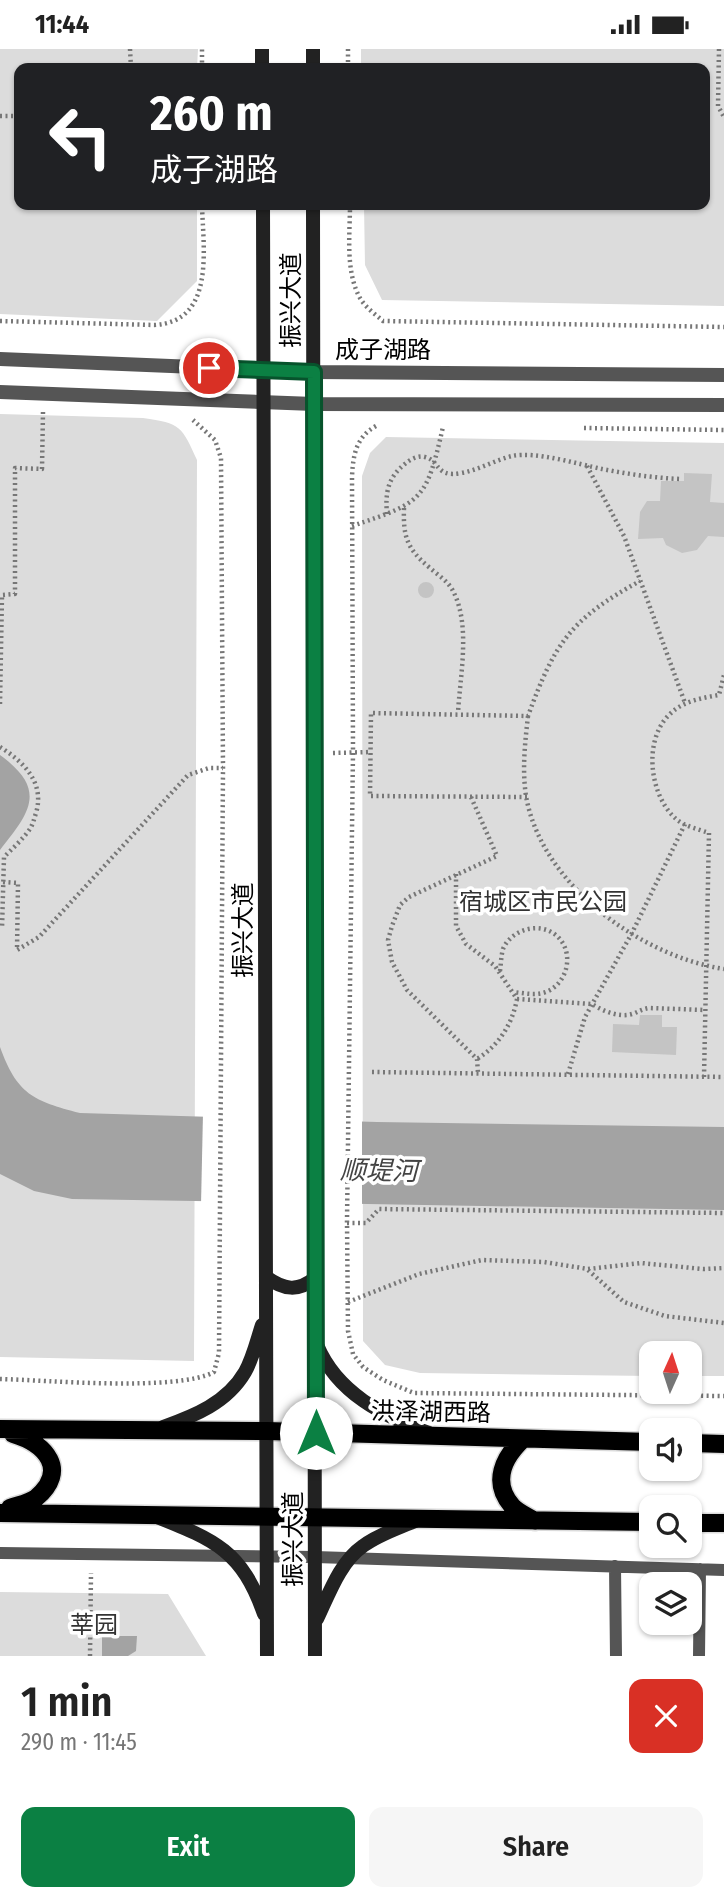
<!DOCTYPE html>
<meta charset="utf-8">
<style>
body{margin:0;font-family:"Fira Sans Condensed","Noto Sans SC",sans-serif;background:#f6f6f6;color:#222;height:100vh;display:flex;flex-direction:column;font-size:26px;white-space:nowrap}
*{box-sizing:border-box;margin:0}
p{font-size:23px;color:#767676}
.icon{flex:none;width:38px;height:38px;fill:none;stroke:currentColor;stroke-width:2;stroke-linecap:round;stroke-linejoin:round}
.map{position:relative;height:1607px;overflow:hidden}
.drawer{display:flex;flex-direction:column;background:#fff;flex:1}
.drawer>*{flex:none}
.top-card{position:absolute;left:14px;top:14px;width:696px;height:147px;border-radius:14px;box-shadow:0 2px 5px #0004;background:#202124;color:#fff;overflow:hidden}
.needle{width:46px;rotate:3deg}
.fabs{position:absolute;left:639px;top:1292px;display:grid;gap:14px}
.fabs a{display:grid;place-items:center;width:63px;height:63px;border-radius:14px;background:#fff;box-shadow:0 2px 5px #0004;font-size:35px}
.pin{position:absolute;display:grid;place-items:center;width:60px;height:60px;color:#fff;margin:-30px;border:4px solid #fff;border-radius:50%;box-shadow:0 2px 7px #0007}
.me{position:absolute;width:77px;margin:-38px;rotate:0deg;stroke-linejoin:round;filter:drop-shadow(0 0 5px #0008)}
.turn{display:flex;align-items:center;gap:24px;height:147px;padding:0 21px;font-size:32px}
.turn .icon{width:91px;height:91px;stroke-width:2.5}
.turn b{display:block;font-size:49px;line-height:60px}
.round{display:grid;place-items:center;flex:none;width:74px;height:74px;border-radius:14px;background:#f6f6f6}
.head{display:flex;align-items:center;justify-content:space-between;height:119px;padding:0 21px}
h1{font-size:42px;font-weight:600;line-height:52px}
.button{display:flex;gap:14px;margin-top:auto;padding:14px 21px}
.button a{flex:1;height:80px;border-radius:14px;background:#0b8043;color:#fff;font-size:28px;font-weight:600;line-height:80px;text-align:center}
.button a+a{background:#f6f6f6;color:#222}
.status{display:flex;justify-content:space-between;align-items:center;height:49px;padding:0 35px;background:#fff;direction:ltr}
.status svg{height:19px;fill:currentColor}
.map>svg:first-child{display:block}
</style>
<div class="status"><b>11:44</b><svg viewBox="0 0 49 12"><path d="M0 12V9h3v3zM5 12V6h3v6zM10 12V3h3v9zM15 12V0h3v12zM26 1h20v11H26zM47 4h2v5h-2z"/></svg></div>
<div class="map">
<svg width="724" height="1607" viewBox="0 0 724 1607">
<rect width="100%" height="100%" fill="#fff"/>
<!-- green -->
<path fill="#dcdcdc" d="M 0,0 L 198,0 L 197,19 L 19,19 L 19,156 L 197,156 L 197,232 L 157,272 L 0,265 Z
M 361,0 L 724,0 L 724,257 L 382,251 L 365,216 L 364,156 L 705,156 L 705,19 L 361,19 Z
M 0,365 L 143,369 C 181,374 182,378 197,411 L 194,1312 L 0,1308 Z
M 386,388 L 724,394 L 724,1327 L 690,1327 L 690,1304 L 651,1304 L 651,1327 L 420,1324 L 385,1316 L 363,1292 L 362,427 L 370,404 Z
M 0,1543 L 168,1545 L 206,1607 L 0,1607 Z"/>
<!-- water -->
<path fill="#a3a3a3" d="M 0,706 C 48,741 30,763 0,801 Z
M 0,998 C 17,1045 33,1052 80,1064 L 377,1073 L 724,1078 L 724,1161 L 72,1150 L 34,1142 L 0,1125 Z
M 102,1587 L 137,1587 L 136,1602 L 128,1607 L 102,1607 Z"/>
<!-- pier -->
<path fill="#fff" d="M 203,1064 L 362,1069 L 362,1158 L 201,1156 Z"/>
<!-- building -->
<path fill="#c4c4c4" d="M 684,424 L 712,425 L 710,453 L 724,454 L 724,488 L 708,487 L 697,501 L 682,504 L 666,496 L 663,489 L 638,490 L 640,463 L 647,452 L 660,452 L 661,432 L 684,432 Z
M418 541a8 8 0 1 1 16 0a8 8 0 1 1-16 0Z
M 640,966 L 662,966 L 662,978 L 677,978 L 676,1006 L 612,1003 L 613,975 L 639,976 Z"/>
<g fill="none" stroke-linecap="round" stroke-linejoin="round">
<!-- primary casing -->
<g stroke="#dbdbdb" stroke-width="21">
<path id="primary" d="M 0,1380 L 267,1382 L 651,1393
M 523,1390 C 504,1408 491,1433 512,1457 C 517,1463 527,1467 535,1472
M 690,1394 L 724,1395
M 10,1459 C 18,1456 29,1454 36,1449 C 69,1421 46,1395 13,1385
M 0,1464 L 651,1473
M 690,1474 L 724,1474"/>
</g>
<!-- path -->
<path stroke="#777" stroke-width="4.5" stroke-dasharray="2 3.5" stroke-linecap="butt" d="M 130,0 L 131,19
M 348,0 L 348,19
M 719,0 L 718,57 L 724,68
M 202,19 L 202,0
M 0,67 L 19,67
M 350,156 C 350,185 345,222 360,249 C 365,258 375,265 383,272 L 724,278
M 0,272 L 154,276 C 216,273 203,199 202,156
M 376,377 C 356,388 353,406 352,428 L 353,703 L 347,1172 L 348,1282 L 353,1305 L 363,1318 L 383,1331 L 414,1344 L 724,1347
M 584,379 L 724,381
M 587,417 L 624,487 L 685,654
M 404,459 C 403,488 407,500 430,519 C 438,526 448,532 453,542 C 471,576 460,627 458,664
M 387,465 C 385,443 388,428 406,414 C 411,410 419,406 425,408 C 441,412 435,429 461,424 C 479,421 495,411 512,407 C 535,402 578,415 602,420 C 628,425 654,429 681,430
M 352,477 C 424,453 426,451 443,378
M 0,655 L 2,546 L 15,545 L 15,419 L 42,420 L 43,363
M 528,667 C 525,694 522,720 526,747 C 541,835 640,907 724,920
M 0,698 C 24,713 45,734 36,764 C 34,770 33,775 30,780 C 23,790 13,799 4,808 L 2,880
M 333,704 L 371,703
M 471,748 L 497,807 L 409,848 L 400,856 L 392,877 L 388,891 L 392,913 L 407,941 L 477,1010 L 478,1024
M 527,748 L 370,747 L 371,664 L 528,667 C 555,593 571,570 640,532
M 456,825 L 456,877 L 466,895 L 495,917 L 517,950 C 512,976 499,996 477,1010
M 3,833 L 18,834 L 17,901 L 39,888 L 188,726 L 209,719 L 223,719
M 500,922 C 501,915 501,907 503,900 C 512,879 542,872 558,888 C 575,905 567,935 546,943 C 535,947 524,944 513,943
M 517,950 L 592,955 C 603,962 619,969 632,965 C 638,963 642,960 649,959 L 705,961
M 372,1023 L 724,1028
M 568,1025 L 585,968 L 632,884 L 685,775
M 704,1028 L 709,784 C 698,780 683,777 675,769 C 649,745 643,690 670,665 C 683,652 702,649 719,646 L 724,626
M 347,1174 L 366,1174 L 379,1160 L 724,1164
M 588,1221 L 624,1253 L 665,1267 L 724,1274
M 348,1253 L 419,1225 L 482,1211 L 544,1213 L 588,1220 L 641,1214 L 703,1220 L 724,1219
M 0,1330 C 47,1331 177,1343 214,1323 L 219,1304 L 223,719 L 221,409 L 215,391 L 193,371
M 90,1607 L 91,1524"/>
<!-- service -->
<path stroke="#555" stroke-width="12" d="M 0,1504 L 315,1508 L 724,1521
M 615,1517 L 616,1607
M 699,1607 L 700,1520"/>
<!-- tertiary -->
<path stroke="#555" stroke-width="14" d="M 0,310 L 314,323 L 724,326
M 0,343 L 314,355 L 724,356"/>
<!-- secondary -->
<path stroke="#222" stroke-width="14" d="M 262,0 L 262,19
M 313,0 L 313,19
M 263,156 L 267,1607
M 313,156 L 315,1607
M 266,1228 C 284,1241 298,1243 315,1229
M 317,1296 C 337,1344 383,1367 429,1384
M 163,1378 C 194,1367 227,1354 245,1323 C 253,1309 257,1291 262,1276
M 157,1468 C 215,1491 242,1502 264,1565
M 317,1570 C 329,1545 340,1513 363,1497 C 379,1485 399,1479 417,1471"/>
<!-- primary -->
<use href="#primary" stroke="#000" stroke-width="18"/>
</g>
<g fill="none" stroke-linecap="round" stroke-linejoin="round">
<!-- route casing -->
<g stroke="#07532c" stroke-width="18">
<path id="route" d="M 209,319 L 314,323 L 316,1384"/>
</g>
<!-- route -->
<use href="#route" stroke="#0b8043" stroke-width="12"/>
</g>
<g text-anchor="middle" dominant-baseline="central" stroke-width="7" stroke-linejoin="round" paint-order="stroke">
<!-- street labels -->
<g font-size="24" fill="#000" stroke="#fff">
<text transform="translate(291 251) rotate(-90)">振兴大道</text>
<text x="383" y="301">成子湖路</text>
<text transform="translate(243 881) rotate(-90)">振兴大道</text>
<text transform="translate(431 1363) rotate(1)">洪泽湖西路</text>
<text transform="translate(293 1490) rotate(-90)">振兴大道</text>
</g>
<!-- park labels -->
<g font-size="24" fill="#333" stroke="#fff">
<text x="543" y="853">宿城区市民公园</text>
<text x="94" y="1576">莘园</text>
</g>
<!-- water labels -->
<g font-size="26" font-style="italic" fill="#444" stroke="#fff">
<text transform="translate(379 1122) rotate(1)">顺堤河</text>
</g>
</g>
</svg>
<div class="fabs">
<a><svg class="needle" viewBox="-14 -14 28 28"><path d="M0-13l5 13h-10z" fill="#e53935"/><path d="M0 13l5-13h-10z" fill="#767676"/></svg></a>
<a><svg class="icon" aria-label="sound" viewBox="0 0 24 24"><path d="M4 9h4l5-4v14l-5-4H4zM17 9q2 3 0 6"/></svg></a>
<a><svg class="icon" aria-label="search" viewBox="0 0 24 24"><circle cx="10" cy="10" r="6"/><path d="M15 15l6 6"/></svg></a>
<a><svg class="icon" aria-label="layers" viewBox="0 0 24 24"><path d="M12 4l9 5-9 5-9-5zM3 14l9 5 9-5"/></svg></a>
</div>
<div class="pin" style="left:209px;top:319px;background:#d93025"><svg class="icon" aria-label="arrive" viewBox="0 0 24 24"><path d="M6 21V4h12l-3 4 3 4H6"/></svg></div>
<svg class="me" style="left:316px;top:1384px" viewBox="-20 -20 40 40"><circle r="19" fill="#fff"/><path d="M0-13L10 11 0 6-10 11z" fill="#0b8043"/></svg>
<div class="top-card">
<div class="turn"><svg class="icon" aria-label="left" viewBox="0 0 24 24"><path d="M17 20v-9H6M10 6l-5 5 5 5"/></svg><div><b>260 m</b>成子湖路</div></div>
</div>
</div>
<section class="drawer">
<div class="head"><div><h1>1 min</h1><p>290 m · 11:45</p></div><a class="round" style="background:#d93025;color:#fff"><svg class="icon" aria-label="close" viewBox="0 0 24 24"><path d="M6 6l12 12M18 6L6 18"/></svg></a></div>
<div class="button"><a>Exit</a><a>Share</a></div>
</section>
